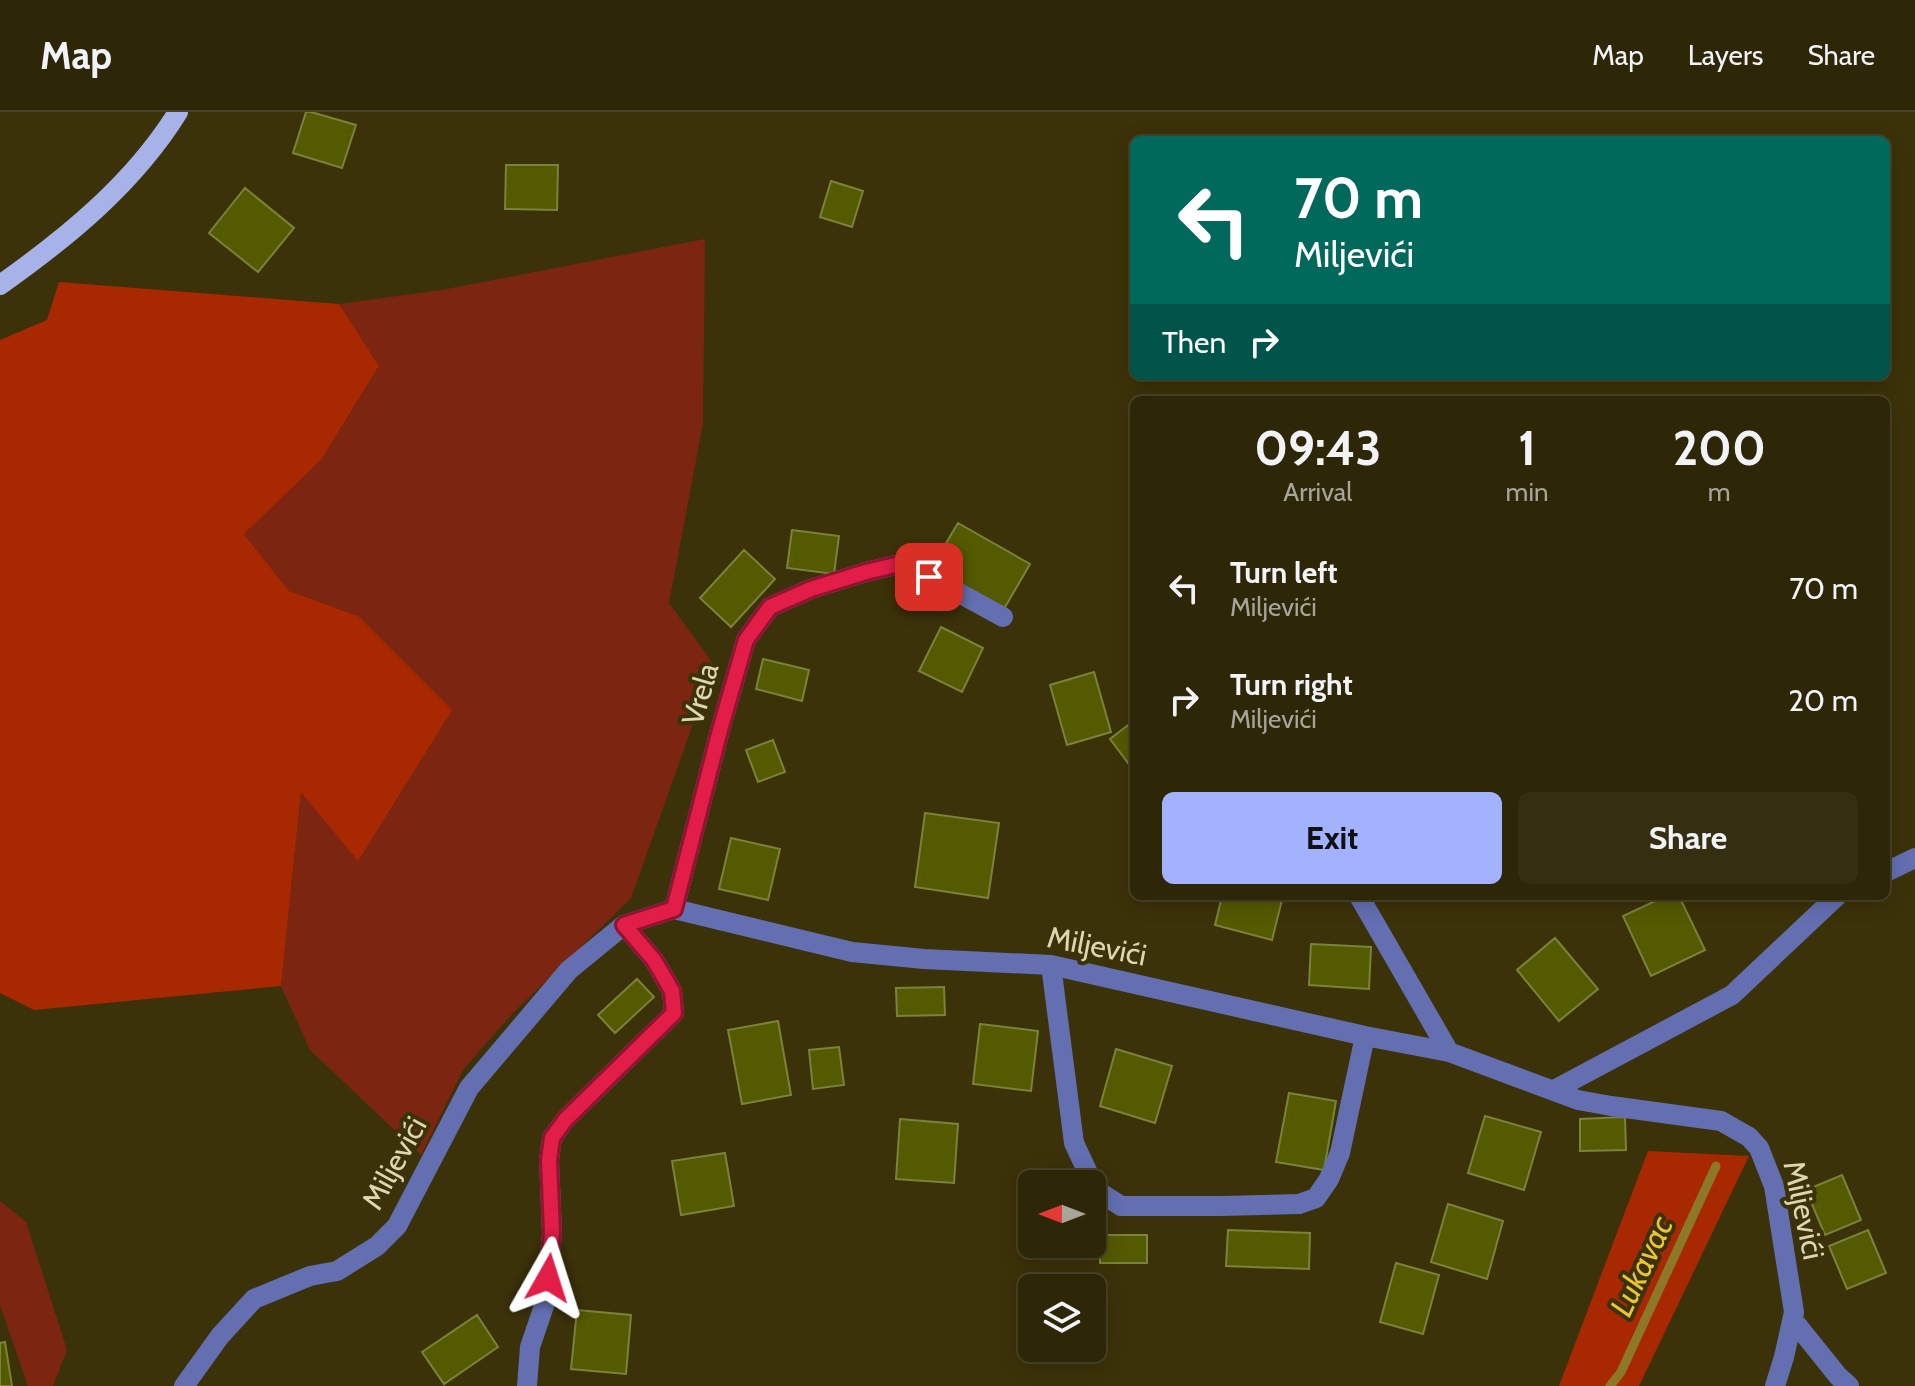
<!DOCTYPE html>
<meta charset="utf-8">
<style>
body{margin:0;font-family:Cabin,sans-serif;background:#352e11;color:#f1f3f6;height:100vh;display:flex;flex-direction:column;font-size:30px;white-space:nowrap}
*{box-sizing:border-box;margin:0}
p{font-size:26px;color:#a7a59b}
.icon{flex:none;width:44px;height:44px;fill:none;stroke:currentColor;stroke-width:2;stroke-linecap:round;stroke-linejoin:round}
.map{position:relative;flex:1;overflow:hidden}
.side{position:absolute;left:1130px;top:284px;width:760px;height:504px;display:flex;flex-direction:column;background:#2d2607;border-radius:12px;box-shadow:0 4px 20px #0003,0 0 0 2px #484328}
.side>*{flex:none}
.top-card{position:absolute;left:1130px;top:24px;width:760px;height:244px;border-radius:12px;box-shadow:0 4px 20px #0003,0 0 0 2px #484328;background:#00695c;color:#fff;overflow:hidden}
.needle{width:52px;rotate:270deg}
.buttons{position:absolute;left:1018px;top:1058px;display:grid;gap:16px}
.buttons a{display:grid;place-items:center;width:88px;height:88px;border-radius:12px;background:#2d2607;box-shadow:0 4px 20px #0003,0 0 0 2px #484328;font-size:40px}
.pin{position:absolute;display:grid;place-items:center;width:68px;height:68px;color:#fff;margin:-34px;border-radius:16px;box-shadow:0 4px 12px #0006}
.me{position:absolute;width:88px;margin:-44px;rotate:6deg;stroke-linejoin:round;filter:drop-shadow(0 0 6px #0008)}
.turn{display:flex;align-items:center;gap:28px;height:168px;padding:0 32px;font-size:36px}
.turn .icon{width:104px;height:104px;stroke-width:2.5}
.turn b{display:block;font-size:56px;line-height:68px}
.then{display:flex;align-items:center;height:76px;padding:0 32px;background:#0003;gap:16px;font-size:30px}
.eta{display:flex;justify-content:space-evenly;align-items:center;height:136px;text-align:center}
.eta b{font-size:48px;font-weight:700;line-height:56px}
.primary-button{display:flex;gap:16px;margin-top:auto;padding:16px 32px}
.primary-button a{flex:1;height:92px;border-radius:12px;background:#a3b2fd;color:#111;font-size:32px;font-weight:700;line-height:92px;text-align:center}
.primary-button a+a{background:#352e11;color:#f1f3f6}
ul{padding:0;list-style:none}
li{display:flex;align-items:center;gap:24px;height:112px;padding:0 32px}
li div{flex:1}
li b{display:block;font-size:30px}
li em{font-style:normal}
header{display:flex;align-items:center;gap:48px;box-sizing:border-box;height:112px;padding:0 40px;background:#2d2607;border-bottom:2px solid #484328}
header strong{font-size:38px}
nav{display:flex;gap:44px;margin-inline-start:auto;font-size:28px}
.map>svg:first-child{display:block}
</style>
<header>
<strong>Map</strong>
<nav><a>Map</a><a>Layers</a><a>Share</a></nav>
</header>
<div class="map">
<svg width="1915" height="1274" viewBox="0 0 1915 1274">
<rect width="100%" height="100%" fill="#3c3209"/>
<!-- green -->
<path fill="#7c2612" d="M 705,127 L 703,311 L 669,491 L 714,553 L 631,786 L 512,902 L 463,958 L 421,1043 L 310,938 L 281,874 L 301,679 L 358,748 L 358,504 L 289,479 L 244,422 L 321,348 L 379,254 L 339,192 L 442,178 Z
M 0,1089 L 26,1110 L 67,1238 L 53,1274 L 28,1274 L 0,1193 Z"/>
<!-- forest -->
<path fill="#a82802" d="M 59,170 L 339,192 L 379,254 L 321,348 L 244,422 L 289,479 L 358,504 L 452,598 L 358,749 L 301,680 L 281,874 L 34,898 L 0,881 L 0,228 L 47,208 Z
M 1648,1039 L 1749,1044 L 1639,1274 L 1559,1274 Z"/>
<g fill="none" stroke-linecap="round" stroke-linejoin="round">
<!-- stream -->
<path stroke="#8d7828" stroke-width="9" d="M 1610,1274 L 1621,1260 L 1716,1054"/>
</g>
<!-- building -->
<path fill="#545a00" stroke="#7b823b" stroke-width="2" d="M 306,0 L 311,0 L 356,13 L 342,56 L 293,41 Z
M 506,53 L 558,53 L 557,98 L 505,97 Z
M 831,69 L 863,79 L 852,115 L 820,105 Z
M 245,76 L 294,116 L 258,160 L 209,121 Z
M 958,411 L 1030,452 L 1004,497 L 932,455 Z
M 792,418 L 839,424 L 834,462 L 787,456 Z
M 744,438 L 775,467 L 731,515 L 700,486 Z
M 941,515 L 983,536 L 962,580 L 919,559 Z
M 763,547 L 809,558 L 802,589 L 756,577 Z
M 1094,560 L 1111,620 L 1067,633 L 1050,573 Z
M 1132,610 L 1134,612 L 1134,659 L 1110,627 Z
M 773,628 L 785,660 L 758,670 L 746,638 Z
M 925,701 L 999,711 L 988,786 L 915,775 Z
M 731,726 L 780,737 L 768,788 L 719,777 Z
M 1222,784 L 1283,784 L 1272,828 L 1215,813 Z
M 1666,784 L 1679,784 L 1705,838 L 1651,864 L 1623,804 Z
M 1555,826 L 1598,877 L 1559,909 L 1517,858 Z
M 1311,832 L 1371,835 L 1369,877 L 1309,873 Z
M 637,867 L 654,885 L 615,921 L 598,903 Z
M 944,875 L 945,903 L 897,904 L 896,876 Z
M 778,909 L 791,983 L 742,992 L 728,918 Z
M 980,912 L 1038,919 L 1031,979 L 973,972 Z
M 839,935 L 844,973 L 813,977 L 809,938 Z
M 1116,937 L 1172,954 L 1155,1011 L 1100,994 Z
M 1289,981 L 1336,989 L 1324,1058 L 1276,1050 Z
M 1485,1004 L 1541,1020 L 1524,1078 L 1468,1061 Z
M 1625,1005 L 1626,1038 L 1580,1039 L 1580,1007 Z
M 900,1007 L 958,1012 L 954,1071 L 896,1067 Z
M 725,1041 L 734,1094 L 681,1103 L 672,1049 Z
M 1842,1063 L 1861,1108 L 1825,1123 L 1806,1078 Z
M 1448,1092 L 1503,1109 L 1487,1167 L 1431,1150 Z
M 1228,1118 L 1310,1121 L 1309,1157 L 1226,1154 Z
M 1868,1118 L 1886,1161 L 1847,1177 L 1829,1134 Z
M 1100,1123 L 1147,1123 L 1147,1151 L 1100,1151 Z
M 1396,1151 L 1439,1163 L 1423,1222 L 1380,1210 Z
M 577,1198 L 631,1203 L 626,1262 L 571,1257 Z
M 477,1203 L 498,1235 L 444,1272 L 422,1240 Z
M 5,1230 L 12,1274 L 0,1274 L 0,1231 Z"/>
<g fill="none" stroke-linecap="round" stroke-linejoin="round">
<!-- minor -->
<path stroke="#636fb1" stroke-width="20" d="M 1886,760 L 1915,746
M 1359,784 L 1449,940
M 674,797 L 720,618 L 746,528 L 770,495 L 811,477 L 866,460 L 904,451 L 1003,505
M 1051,853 L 1074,1031 L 1096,1078 L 1121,1094 L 1221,1094 L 1299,1092 L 1316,1086 L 1329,1067 L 1340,1041 L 1365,924
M 1554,978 L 1732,883 L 1837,784
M 184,1274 L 220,1224 L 254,1187 L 310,1164 L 337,1159 L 377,1134 L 397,1114 L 469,976 L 569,858 L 624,813 L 674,797 L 852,840 L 924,847 L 1051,853 L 1365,924 L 1449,940 L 1578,988 L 1611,994 L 1721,1009 L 1749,1025 L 1759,1036 L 1774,1074 L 1794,1200 L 1793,1208 L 1838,1264 L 1849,1274
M 527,1274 L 530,1235 L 546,1188 L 552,1121 L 549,1048 L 552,1026 L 565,1008 L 674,901 L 672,879 L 654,848 L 624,813
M 1775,1274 L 1784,1245 L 1794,1200"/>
<!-- major -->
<path stroke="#a7b3e8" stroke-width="20" d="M 0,173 C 68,125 134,71 178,0"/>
</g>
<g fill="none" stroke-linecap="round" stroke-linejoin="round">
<!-- route casing -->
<g stroke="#92132f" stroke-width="20">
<path id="route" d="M 548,1166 L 552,1121 L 549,1048 L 552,1026 L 565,1008 L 674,901 L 672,879 L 654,848 L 624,813 L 674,797 L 720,618 L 746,528 L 770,495 L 811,477 L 866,460 L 904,451 L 929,465"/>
</g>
<!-- route -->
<use href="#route" stroke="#e11d48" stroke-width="14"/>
</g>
<g text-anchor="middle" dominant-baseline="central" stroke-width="8" stroke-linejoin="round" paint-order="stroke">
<!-- street labels -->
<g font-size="30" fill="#dfd5b2" stroke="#3c3209">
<text transform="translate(700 582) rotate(-74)">Vrela</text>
<text transform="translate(1097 834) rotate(11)">Miljevići</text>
<text transform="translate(394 1051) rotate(-61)">Miljevići</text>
<text transform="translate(1804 1098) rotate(78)">Miljevići</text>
</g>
<!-- water labels -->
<g font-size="32" font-style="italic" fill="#e9c52f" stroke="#3c3209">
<text transform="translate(1641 1154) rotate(-65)">Lukavac</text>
</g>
</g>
</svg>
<div class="buttons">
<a><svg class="needle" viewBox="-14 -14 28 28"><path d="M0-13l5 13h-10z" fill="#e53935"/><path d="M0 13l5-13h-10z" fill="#a7a59b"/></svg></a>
<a><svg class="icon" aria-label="layers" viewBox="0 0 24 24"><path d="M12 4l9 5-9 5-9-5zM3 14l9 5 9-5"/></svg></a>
</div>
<div class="pin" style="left:929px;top:465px;background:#d93025"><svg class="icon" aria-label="arrive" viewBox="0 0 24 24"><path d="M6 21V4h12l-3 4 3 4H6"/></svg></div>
<svg class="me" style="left:548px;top:1166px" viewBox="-20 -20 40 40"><path d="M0-17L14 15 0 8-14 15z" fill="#e11d48" stroke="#fff" stroke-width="4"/></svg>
<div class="top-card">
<div class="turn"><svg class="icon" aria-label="left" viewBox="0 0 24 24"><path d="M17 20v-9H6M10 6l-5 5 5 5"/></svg><div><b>70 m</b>Miljevići</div></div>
<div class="then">Then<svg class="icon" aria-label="right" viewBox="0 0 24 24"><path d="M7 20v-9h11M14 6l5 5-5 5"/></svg></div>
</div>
<section class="side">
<div class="eta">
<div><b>09:43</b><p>Arrival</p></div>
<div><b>1</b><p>min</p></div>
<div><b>200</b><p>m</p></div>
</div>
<ul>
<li><svg class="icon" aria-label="left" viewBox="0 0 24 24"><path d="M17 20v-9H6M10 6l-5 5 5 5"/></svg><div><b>Turn left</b><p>Miljevići</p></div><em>70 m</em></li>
<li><svg class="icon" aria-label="right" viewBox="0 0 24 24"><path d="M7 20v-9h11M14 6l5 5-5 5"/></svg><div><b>Turn right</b><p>Miljevići</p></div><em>20 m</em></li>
</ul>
<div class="primary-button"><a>Exit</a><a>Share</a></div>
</section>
</div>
